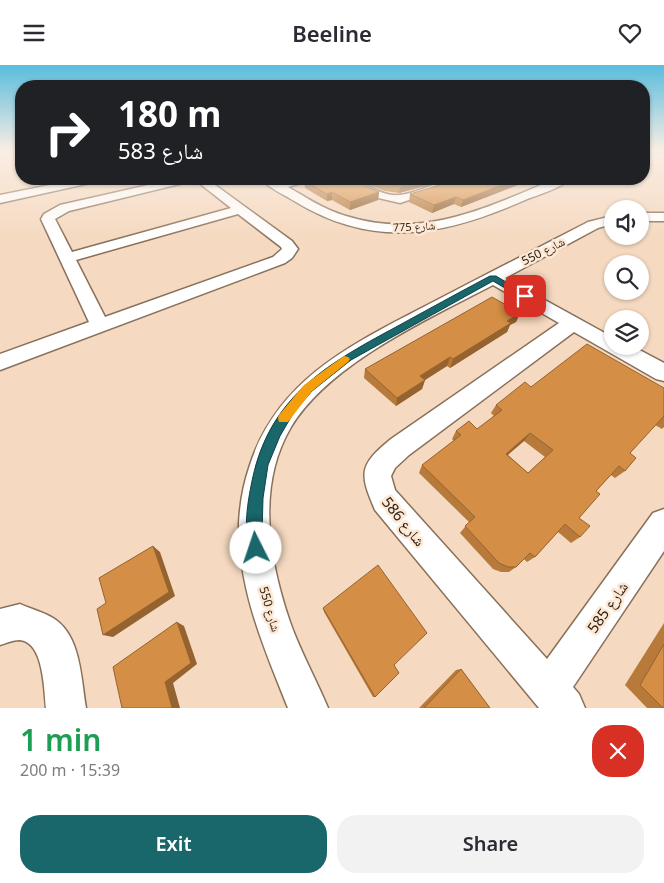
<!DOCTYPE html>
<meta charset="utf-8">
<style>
body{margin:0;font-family:"Noto Sans","Noto Naskh Arabic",sans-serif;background:#f2f2f3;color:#2b2b33;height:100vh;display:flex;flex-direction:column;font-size:19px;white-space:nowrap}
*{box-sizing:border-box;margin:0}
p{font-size:16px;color:#7c7c81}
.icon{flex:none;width:28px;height:28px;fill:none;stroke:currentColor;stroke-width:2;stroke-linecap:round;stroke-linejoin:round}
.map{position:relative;height:643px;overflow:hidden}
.sheet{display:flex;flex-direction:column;background:#fff;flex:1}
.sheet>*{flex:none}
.banner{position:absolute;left:15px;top:15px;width:635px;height:105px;border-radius:20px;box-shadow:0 1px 4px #0004;background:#202124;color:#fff;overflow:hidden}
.controls{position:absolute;left:604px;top:135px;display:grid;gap:10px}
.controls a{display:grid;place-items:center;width:45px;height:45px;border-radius:50%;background:#fff;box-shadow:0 1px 4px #0004;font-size:25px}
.pin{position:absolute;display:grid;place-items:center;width:42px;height:42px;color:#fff;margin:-21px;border-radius:10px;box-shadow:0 2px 8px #0006}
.me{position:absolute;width:55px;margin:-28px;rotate:356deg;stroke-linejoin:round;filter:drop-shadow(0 0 4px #0008)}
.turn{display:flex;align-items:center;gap:18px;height:105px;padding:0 20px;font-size:22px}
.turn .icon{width:65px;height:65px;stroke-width:2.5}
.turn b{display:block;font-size:35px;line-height:42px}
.round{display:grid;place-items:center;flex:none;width:52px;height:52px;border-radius:20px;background:#f2f2f3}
.overview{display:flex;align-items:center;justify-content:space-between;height:85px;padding:0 20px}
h1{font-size:30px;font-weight:600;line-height:38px;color:#1e9e55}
.cta{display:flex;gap:10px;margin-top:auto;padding:10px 20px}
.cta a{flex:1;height:58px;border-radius:20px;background:#19666b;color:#fff;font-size:20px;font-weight:600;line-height:58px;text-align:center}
.cta a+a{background:#f2f2f3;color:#2b2b33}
header{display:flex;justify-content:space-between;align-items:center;height:65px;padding:0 20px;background:#fff;font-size:22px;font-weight:600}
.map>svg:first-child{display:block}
</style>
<header><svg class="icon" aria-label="menu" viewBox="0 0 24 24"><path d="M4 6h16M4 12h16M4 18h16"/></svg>Beeline<svg class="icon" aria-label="heart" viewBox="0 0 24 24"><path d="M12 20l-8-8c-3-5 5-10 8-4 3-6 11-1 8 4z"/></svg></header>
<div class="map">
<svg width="664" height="643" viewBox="0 0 664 643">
<rect width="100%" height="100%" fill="#f5d9c0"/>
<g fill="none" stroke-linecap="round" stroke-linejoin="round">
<!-- minor casing -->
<g stroke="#89705a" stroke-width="3">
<path id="minor" d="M 655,85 L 664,85 L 664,88 L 657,87 Z
M 80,114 L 101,114 L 95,117 L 0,138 L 0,130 Z
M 175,114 L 194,114 L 192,116 L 69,146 L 55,154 L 72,187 L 231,143 L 194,114 L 207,114 L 292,176 L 298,184 L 292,193 L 285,198 L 0,305 L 0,289 L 89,257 L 41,154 L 44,149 L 60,140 ZM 238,149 L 281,182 L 282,184 L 273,192 L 105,252 L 76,195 Z
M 261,114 L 275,114 L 280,117 L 292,114 L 309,114 L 308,116 L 288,122 C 307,133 325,145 346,151 C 422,175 486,143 555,114 L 570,114 C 562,123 537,130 525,135 C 446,170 375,185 296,137 C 285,130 270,124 261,114 Z
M 339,114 C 362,113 379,132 399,130 C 423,128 440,112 468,114 L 466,116 L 400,138 L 374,132 Z
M 640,148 L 664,148 L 664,156 L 640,156 Z
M 612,151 L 612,159 L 598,163 L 505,213 L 612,272 L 612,281 L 632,281 L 664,298 L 664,316 L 656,314 L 574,267 L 409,390 L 395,403 L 391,411 L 395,425 L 547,594 L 653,448 L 664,444 L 664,486 L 573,622 L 579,629 L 585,643 L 539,643 L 375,445 C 359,408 359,400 391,374 L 559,258 L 493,220 C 428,254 330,298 291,362 C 256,421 269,496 290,557 C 300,586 316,614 328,643 L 288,643 C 264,583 238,524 239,458 C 240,439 243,421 249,403 C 277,311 359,276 437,235 C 487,209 538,183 588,157 Z
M 20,539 C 31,544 43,547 53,553 C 81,570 81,614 86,643 L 46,643 C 44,625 44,576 19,575 C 14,575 6,578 0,580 L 0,544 Z"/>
</g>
<!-- minor -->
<use href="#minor" fill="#fff" fill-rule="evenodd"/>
</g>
<!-- wall -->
<path fill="#b77a3b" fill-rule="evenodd" d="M 308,114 L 349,114 L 379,127 L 378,135 L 350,145 L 332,135 L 327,136 L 305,123 L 304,116 L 308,115 Z
M 350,114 L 451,114 L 399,128 L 385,126 L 356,115 Z
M 459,114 L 533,114 L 461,142 L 454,139 L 432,148 L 409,137 L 410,129 Z
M 520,248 L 516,257 L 510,260 L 507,267 L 450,303 L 447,301 L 425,315 L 422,324 L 396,341 L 364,313 L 365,304 Z
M 531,322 L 664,323 L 664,362 L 662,364 L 655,360 L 630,388 L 625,406 L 615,413 L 611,410 L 596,426 L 579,453 L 580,472 L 571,478 L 558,467 L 535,492 L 527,497 L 524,494 L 516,502 L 509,507 L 501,507 L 493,504 L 460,468 L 469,457 L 419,408 L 422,400 L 454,376 L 452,374 L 456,366 L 477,364 L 494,351 L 491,348 L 496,340 ZM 524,376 L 545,392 L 528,408 L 508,390 Z
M 323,543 L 394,600 L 375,632 L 373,632 L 324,547 Z
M 664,558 L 664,643 L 647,643 L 625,620 Z
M 461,604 L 490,643 L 419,643 L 456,605 Z"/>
<!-- shaded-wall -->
<path fill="#956330" d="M 426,114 L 451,114 L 399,128 L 400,121 Z
M 517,114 L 533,114 L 461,142 L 463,135 Z
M 332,127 L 332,135 L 327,136 L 327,129 Z
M 379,127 L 378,135 L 350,145 L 350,137 Z
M 456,132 L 454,139 L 432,148 L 434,140 Z
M 520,248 L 516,257 L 510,260 L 507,267 L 450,303 L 453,294 Z
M 450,292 L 447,301 L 417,320 L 420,311 Z
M 425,315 L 422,324 L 396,341 L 397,333 Z
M 530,368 L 524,376 L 500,396 L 506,389 Z
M 153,481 L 160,487 L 175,531 L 113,572 L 103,570 Z
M 177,557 L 184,561 L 197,599 L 173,618 L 180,643 L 172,643 L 165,617 Z"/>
<!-- building -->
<path fill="#d58e45" stroke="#956330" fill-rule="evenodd" d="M 313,114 L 349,114 L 379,127 L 350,137 L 332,127 L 327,129 L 304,116 Z
M 372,114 L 426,114 L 400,121 L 386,119 Z
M 459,114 L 517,114 L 463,135 L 456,132 L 434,140 L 410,129 Z
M 492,232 L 520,248 L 507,256 L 511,258 L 453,294 L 450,292 L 420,311 L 425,315 L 397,333 L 365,304 Z
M 587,279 L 664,323 L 664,351 L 630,388 L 636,393 L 625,406 L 619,401 L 596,426 L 600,429 L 579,453 L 590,461 L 580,472 L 565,459 L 535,492 L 530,488 L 516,502 L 508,502 L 499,498 L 465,461 L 475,452 L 422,400 L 461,370 L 456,366 L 469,356 L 477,364 L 502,345 L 496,340 L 525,317 L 531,322 ZM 530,368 L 553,385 L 528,408 L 506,389 Z
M 153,481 L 169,527 L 103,570 L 97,544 L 106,538 L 99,513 Z
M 378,500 L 427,568 L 394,600 L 399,608 L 375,632 L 323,543 Z
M 177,557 L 191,598 L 165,617 L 172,643 L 122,643 L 113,602 Z
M 664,579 L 664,643 L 663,643 L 640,620 Z
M 461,604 L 490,643 L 424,643 Z"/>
<!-- sky -->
<linearGradient id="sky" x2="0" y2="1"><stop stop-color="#59bcde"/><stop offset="0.49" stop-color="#faeee3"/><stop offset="1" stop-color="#faeee3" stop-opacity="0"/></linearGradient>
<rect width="664" height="175" fill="url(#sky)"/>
<!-- route -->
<path fill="#19666b" stroke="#104246" d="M 490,211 L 496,211 L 529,231 L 528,233 L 522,233 L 493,216 L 351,295 L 312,326 L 294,347 L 280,371 L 268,400 L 263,433 L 262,469 L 264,483 L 262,489 L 256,491 L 251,489 C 243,469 247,441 251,421 C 267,334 323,301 396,262 C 427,245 458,228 490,211 Z"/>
<!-- slow -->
<path fill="#f59e0b" d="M 344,291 L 348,292 L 350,294 L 348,297 L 312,326 L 288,357 L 279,357 L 278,353 L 279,350 L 304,320 Z"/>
<g text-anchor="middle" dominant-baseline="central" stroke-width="5" stroke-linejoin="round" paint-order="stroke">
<!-- far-street labels -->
<g font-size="11" fill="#281e14" stroke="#fee7d3">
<text transform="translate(414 161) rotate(-3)">شارع 775</text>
</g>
<!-- street labels -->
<g font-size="12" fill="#281e14" stroke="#fee7d3">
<text transform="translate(543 186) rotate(-27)">شارع 550</text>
<text transform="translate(270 544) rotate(74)">شارع 550</text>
</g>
<!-- near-street labels -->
<g font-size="15" fill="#281e14" stroke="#fee7d3">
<text transform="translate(404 456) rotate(51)">شارع 586</text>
<text transform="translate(607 542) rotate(-55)">شارع 585</text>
</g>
</g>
</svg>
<div class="controls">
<a><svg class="icon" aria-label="sound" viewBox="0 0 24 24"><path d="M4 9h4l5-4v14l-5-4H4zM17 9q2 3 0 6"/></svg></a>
<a><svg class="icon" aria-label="search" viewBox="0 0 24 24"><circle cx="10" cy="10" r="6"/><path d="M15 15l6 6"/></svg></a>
<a><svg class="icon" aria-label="layers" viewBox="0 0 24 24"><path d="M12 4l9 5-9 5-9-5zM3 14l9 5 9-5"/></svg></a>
</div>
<div class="pin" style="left:525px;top:231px;background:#d93025"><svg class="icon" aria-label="arrive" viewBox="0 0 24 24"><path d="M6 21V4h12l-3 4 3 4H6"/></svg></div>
<svg class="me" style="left:256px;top:483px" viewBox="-20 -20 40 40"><circle r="19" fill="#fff"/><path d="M0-13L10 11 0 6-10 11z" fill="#19666b"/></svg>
<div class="banner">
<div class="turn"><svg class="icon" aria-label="right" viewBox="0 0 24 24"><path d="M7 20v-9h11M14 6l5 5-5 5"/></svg><div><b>180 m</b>شارع 583</div></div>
</div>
</div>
<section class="sheet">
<div class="overview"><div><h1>1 min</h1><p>200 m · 15:39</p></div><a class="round" style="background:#d93025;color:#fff"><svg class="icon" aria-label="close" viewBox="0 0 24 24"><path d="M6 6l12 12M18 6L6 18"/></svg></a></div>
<div class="cta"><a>Exit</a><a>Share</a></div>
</section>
